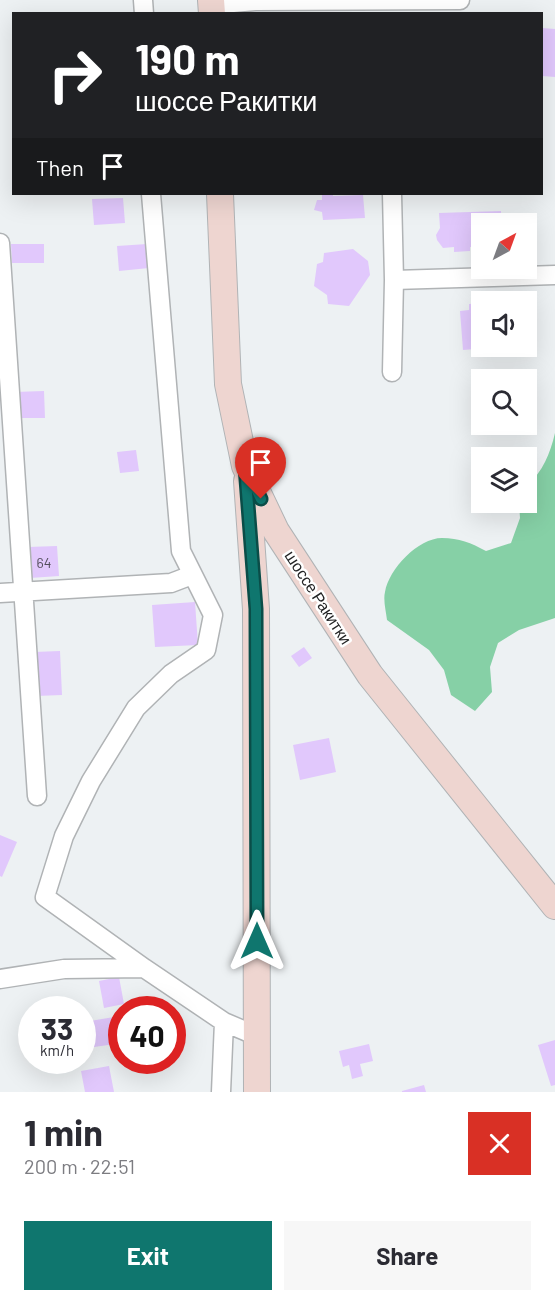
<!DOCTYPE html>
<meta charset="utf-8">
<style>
body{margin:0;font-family:Barlow,sans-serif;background:#f7f7f7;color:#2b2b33;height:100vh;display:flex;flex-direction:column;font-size:22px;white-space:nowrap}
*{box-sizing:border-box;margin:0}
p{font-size:20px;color:#7c7c81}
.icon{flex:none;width:33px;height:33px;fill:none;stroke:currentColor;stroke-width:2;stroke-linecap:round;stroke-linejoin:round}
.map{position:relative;height:1092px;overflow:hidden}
.drawer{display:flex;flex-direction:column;background:#fff;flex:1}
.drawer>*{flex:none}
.hud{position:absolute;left:12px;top:12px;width:531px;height:183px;border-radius:0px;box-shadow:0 6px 24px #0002;background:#202124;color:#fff;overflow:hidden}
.needle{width:39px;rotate:41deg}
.tools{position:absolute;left:471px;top:213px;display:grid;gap:12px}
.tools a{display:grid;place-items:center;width:66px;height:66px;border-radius:0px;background:#fff;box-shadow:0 6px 24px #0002;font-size:30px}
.speed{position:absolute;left:18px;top:996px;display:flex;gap:12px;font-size:30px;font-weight:700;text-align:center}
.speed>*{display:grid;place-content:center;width:78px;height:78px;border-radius:50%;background:#fff;box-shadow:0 6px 24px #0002;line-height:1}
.speed small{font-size:15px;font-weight:400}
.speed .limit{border:9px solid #d22;background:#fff;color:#111}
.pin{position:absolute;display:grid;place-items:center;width:51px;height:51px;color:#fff;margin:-62px -26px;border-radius:50% 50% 50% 0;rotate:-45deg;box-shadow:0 0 6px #0007}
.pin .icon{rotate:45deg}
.me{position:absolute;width:66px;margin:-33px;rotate:0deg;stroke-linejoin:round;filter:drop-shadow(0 0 4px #0008)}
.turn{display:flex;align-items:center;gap:21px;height:126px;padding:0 24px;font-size:27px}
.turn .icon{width:78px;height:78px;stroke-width:2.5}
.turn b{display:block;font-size:42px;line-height:51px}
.then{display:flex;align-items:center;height:57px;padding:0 24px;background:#0003;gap:12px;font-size:22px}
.round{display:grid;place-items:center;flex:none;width:63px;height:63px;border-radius:0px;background:#f7f7f7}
.overview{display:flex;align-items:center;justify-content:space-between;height:102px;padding:0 24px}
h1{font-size:36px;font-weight:700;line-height:45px}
.button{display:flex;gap:12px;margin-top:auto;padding:12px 24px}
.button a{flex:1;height:69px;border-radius:0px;background:#0f766e;color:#fff;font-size:24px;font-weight:700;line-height:69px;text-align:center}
.button a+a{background:#f7f7f7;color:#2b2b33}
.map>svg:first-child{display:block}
</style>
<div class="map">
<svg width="555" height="1092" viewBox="0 0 555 1092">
<rect width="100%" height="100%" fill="#edf1f3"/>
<!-- forest -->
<path fill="#86d0a6" d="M 555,433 L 555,618 L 519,630 L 498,643 L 490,667 L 492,692 L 475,711 L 451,695 L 444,670 L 429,650 L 387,620 C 386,611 383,600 385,592 C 389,569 418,538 442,538 C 459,538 471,543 486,551 L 511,543 L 520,518 L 519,503 L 526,502 L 527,486 C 543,471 550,454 555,433 Z"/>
<!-- building -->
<path fill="#e1c8fc" d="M 542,28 L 555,29 L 555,77 L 542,76 Z
M 322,194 L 333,194 L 333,196 L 363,195 L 365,218 L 323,220 L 322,212 L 314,210 L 317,200 L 322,200 Z
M 123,198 L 125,223 L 94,225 L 92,199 Z
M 501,211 L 501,224 L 482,224 L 480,247 L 470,247 L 470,251 L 454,252 L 454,247 L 443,248 L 437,240 L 436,235 L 440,228 L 439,213 Z
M 11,244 L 44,244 L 44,263 L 12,263 Z
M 147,244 L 149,268 L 119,271 L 117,246 Z
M 353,249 L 368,261 L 370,275 L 349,306 L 328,304 L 327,295 L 314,286 L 317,264 L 323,262 L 324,253 Z
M 482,303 L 482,346 L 487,346 L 488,348 L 463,350 L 460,311 L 469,310 L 469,304 Z
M 44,391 L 45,418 L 15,418 L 14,392 Z
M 136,450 L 139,471 L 120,473 L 117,452 Z
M 57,546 L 59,576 L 30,578 L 28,547 Z
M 195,602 L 198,645 L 155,647 L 152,605 Z
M 304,647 L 312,658 L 299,667 L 291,656 Z
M 60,651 L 62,695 L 36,696 L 34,652 Z
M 329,738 L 336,772 L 300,780 L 293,745 Z
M 0,835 L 17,842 L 2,877 L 0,876 Z
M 119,977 L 124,1004 L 104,1008 L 99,981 Z
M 120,1016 L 122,1043 L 94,1047 L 90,1021 Z
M 555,1040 L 555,1085 L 551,1086 L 538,1045 Z
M 369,1044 L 373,1061 L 360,1064 L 363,1076 L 352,1079 L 349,1065 L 343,1067 L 339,1051 Z
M 109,1066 L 114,1092 L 85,1092 L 81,1071 Z
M 424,1085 L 426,1092 L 402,1092 L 402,1091 Z"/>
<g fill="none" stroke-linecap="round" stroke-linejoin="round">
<!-- street casing -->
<g stroke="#b0b3b5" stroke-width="21">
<path id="street" d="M 143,0 L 144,14
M 211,5 L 255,1 L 460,0
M 151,194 L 181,551 L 213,615 L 206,650 L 171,674 L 136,708 L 91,781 L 64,836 L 45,897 L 144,968 L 224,1022 L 257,1036
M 0,243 L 37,796
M 394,280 L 555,275
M 392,372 L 394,280 L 392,194
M 0,593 L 171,583 L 192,575
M 0,979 L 64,969 L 144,968
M 221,1092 L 224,1022"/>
</g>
<!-- secondary casing -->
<g stroke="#b0b3b5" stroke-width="28">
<path id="secondary" d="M 211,0 L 212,14
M 220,194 L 228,384 L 245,466 L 276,531 L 370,675 L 555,906
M 247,481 L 256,609 L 257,1092"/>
</g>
<!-- street -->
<use href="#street" stroke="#fff" stroke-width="18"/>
<!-- secondary -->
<use href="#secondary" stroke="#eed5d0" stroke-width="26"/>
</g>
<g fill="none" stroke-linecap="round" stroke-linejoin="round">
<!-- route casing -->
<g stroke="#0a4d48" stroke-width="15">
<path id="route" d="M 257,941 L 256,609 L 245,466 L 261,499"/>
</g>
<!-- route -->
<use href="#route" stroke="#0f766e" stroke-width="10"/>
</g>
<g text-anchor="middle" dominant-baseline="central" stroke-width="5" stroke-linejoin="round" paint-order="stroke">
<!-- number labels -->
<g font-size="14" fill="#524d5b">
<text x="44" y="562">64</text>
</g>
<!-- street labels -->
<g font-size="16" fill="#232425" stroke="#fff">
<text transform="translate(319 597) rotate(57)">шоссе Ракитки</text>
</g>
</g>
</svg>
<div class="tools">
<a><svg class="needle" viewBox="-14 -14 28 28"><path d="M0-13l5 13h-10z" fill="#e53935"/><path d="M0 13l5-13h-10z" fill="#7c7c81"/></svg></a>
<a><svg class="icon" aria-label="sound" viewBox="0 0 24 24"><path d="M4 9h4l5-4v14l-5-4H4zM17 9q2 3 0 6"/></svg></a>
<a><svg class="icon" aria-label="search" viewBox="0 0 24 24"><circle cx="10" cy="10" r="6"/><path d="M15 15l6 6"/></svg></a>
<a><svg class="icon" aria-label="layers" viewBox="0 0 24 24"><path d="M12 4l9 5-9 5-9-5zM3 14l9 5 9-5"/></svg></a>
</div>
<div class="speed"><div>33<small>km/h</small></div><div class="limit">40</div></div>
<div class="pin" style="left:261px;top:499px;background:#d93025"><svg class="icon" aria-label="arrive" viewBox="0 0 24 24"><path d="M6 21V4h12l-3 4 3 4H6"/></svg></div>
<svg class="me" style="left:257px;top:941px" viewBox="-20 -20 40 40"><path d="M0-17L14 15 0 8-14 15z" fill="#0f766e" stroke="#fff" stroke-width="4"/></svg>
<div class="hud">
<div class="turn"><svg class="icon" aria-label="right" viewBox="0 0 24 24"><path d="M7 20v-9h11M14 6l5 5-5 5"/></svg><div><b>190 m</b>шоссе Ракитки</div></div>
<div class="then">Then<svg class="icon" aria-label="arrive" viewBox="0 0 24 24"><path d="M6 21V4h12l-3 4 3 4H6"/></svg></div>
</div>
</div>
<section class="drawer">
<div class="overview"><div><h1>1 min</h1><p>200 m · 22:51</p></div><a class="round" style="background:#d93025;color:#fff"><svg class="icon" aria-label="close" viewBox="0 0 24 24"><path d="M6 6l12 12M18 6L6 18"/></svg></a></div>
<div class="button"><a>Exit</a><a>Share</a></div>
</section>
